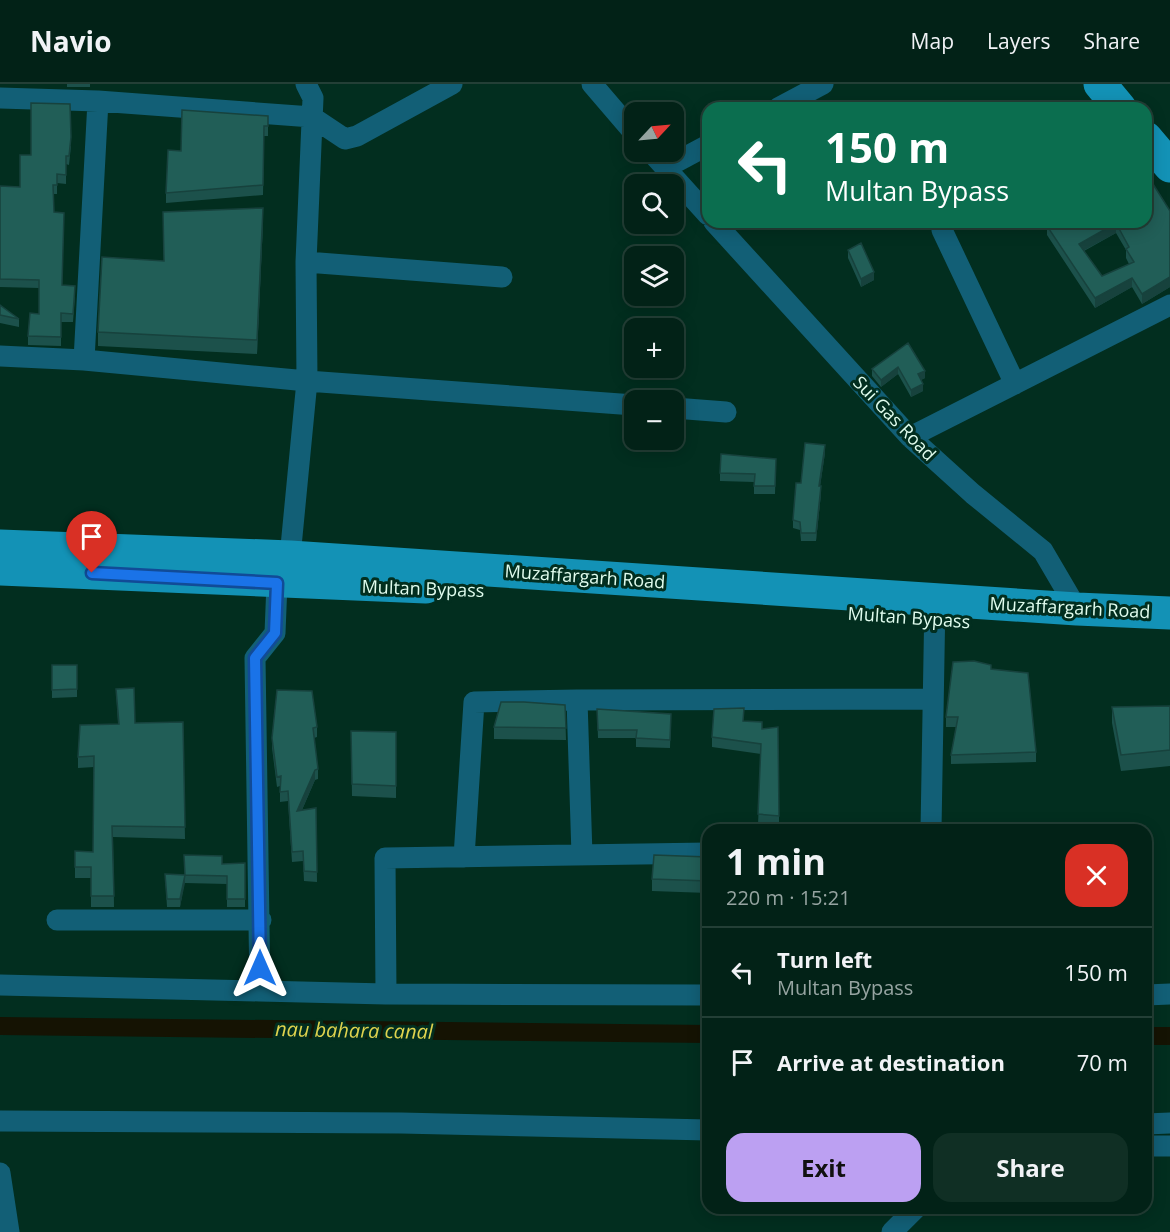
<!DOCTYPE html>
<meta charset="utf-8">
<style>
body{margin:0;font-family:"Open Sans",sans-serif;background:#102f24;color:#f1f3f6;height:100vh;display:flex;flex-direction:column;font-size:22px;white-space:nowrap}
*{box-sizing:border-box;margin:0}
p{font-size:20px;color:#96a4a1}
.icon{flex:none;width:33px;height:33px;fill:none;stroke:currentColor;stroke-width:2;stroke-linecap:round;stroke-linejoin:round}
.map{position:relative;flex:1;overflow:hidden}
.sheet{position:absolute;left:702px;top:740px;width:450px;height:390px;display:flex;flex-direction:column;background:#022217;border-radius:18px;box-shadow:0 3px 15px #0003,0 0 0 2px #233f36}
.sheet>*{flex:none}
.banner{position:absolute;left:702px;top:18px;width:450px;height:126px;border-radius:18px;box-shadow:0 3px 15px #0003,0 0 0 2px #233f36;background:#0b6e4f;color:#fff;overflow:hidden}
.needle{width:39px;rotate:64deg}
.controls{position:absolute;left:624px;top:18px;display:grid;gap:12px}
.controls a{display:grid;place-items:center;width:60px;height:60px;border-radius:12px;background:#022217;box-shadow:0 3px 15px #0003,0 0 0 2px #233f36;font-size:30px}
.pin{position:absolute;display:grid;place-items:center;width:51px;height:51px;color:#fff;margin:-62px -26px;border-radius:50% 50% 50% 0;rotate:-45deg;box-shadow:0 0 6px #0007}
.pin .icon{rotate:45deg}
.me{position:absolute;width:66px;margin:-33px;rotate:0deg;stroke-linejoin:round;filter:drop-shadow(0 0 4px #0008)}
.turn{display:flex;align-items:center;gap:21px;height:126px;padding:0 24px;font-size:27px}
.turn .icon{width:78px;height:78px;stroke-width:2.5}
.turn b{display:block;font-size:42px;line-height:51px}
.round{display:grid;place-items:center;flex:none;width:63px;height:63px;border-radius:18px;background:#102f24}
.summary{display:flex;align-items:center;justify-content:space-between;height:102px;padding:0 24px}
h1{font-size:36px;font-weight:700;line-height:45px}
.cta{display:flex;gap:12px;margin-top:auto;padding:12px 24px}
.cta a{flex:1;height:69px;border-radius:18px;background:#bca0f2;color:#111;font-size:24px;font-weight:700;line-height:69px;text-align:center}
.cta a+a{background:#102f24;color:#f1f3f6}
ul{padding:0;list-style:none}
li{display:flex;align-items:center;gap:18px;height:90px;padding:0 24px;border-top:2px solid #233f36}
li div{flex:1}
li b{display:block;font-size:22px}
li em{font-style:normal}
header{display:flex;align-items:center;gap:36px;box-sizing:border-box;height:84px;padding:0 30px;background:#022217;border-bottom:2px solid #233f36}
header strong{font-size:28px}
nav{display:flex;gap:33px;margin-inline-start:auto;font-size:21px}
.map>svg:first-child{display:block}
</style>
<header>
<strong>Navio</strong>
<nav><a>Map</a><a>Layers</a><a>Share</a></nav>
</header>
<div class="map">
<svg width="1170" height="1148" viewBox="0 0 1170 1148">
<rect width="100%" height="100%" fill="#022e1f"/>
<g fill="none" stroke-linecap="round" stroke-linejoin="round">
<!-- canal -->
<path stroke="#151303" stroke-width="18" d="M 0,942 L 708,950
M 1146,952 L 1170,952"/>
<!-- street -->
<path stroke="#125f76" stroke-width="21" d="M 592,0 L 634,49
M 0,14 L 98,17 L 312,33 L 345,55 L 357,52 L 452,0
M 778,24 L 823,0
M 651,68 L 708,131
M 665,84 L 708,61
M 714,138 L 910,353 L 973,410 L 1043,467 L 1077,525
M 942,146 L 1015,300
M 306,178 L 502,193
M 0,272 L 84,276 L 307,297 L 634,321
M 84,276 L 98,17
M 674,324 L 726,328
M 910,353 L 1170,221
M 290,473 L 307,297 L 306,178 L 313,14 L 306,0
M 277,499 L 275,549 L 255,574 L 260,907 L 386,910
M 577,616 L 933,615
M 931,746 L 935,514
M 708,769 L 385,774 L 386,910 L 708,911
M 464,773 L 474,618 L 577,616 L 582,771
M 57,836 L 261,836
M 0,901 L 260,907
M 1146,911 L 1170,910
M 0,1037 L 401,1039 L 708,1046
M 1146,1040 L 1170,1039
M 1146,1062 L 1170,1062
M 0,1089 L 9,1148
M 892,1148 L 916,1124"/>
<!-- primary -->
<path stroke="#1392b6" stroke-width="33" d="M 1100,0 L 1120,24
M 1146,54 L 1170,82
M 0,462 L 290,473 L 1077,525 L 1170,529
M 0,485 L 426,503"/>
</g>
<!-- wall -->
<path fill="#1c514b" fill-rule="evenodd" d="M 67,0 L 90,0 L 90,3 L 67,3 Z
M 268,32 L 268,52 L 264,52 L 263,111 L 166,119 L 166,109 L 181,67 Z
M 71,62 L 69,81 L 66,80 L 66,100 L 57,99 L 57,110 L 54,110 L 54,128 L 62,201 L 75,210 L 73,238 L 61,238 L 61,262 L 28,261 L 28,252 L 39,230 L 39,204 L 0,203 L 0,102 L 20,103 L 31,71 Z
M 1170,127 L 1170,203 L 1142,220 L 1132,203 L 1095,224 L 1047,151 L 1047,142 ZM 1116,149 L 1126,166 L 1126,174 L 1129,180 L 1102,192 L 1084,167 Z
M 163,128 L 263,139 L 257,270 L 98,262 L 98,248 L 164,177 Z
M 848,166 L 874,196 L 861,203 L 848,174 Z
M 0,221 L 19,235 L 19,243 L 0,239 Z
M 908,259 L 925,294 L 921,296 L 923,307 L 911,313 L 898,290 L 881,303 L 872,292 L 872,285 Z
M 825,369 L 820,402 L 821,410 L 816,457 L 801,457 L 800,446 L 793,444 L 793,436 L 801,399 Z
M 776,375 L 775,410 L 754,410 L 754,398 L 720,397 L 720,389 Z
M 52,581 L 77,581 L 77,613 L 52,614 Z
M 991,585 L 1036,668 L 1036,678 L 951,680 L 951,671 L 956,643 L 946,643 L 946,633 Z
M 116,605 L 135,639 L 183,638 L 185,755 L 113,753 L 114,823 L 91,823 L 91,794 L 75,794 L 75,767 L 93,768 L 94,683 L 78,684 L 78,673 L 118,640 Z
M 277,606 L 317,643 L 317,653 L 314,654 L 318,685 L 318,695 L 315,696 L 302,726 L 316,724 L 317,798 L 304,797 L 303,777 L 292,778 L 288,717 L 280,718 L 280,702 L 277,703 L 272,664 L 272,654 Z
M 565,621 L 566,656 L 494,655 L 494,643 Z
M 1170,622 L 1170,682 L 1121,687 L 1112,639 L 1112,623 Z
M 597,625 L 671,630 L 670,664 L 636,663 L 636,654 L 598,654 Z
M 744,637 L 762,645 L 779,732 L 779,742 L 758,741 L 761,670 L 712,663 L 712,653 Z
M 351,647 L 396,648 L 396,714 L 352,712 Z
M 184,771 L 222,780 L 245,779 L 245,823 L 227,823 L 227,800 L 185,799 L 185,795 L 180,823 L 167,823 L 165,790 L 185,791 Z
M 708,773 L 708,809 L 652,807 L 652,795 Z"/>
<!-- shaded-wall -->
<path fill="#17423d" d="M 263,124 L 263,139 L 257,270 L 257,256 Z
M 1116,139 L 1116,149 L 1079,169 L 1079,160 Z
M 874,188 L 874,196 L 861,203 L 861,195 Z
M 1170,193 L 1170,203 L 1142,220 L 1142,210 Z
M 1132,194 L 1132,203 L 1095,224 L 1095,214 Z
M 898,283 L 898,290 L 881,303 L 881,296 Z
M 925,287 L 925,294 L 918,297 L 918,290 Z
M 923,300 L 923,307 L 911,313 L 911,306 Z
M 825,361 L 825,369 L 819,410 L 819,402 Z
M 821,402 L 821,410 L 816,457 L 816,449 Z
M 315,686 L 315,696 L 297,737 L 297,727 Z
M 185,791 L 185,799 L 180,823 L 180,815 Z"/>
<!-- building -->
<path fill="#215e57" stroke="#17423d" stroke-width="1.5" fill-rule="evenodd" d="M 31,19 L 70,20 L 71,53 L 69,72 L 66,72 L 66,91 L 57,90 L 57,101 L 53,101 L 54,128 L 64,129 L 62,201 L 75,202 L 73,230 L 61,229 L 61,253 L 28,252 L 30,229 L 39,230 L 39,196 L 0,195 L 0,102 L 20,103 L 20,71 L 31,71 Z
M 182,26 L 268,32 L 268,42 L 264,42 L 263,101 L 166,109 L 168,66 L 181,67 Z
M 1146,91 L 1153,100 L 1170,127 L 1170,193 L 1142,210 L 1132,194 L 1095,214 L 1047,142 L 1054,138 L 1146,138 ZM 1116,139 L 1129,163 L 1126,165 L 1134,178 L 1102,192 L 1079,160 Z
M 263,124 L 257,256 L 98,248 L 102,173 L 164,177 L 163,128 Z
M 861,159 L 874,188 L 861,195 L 848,166 Z
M 0,221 L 19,235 L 0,231 Z
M 908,259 L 925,287 L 918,290 L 923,300 L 911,306 L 898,283 L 881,296 L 872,285 Z
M 805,359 L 825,361 L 819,402 L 821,402 L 816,449 L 801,449 L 800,438 L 793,436 L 796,399 L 801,399 Z
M 721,370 L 776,375 L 775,402 L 754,402 L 755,390 L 720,389 Z
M 974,577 L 991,581 L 991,585 L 1028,589 L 1036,668 L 951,671 L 958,633 L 946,633 L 953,578 Z
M 52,581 L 77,581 L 77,605 L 52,606 Z
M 134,604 L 135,639 L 183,638 L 185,743 L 112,742 L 114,812 L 91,812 L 91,783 L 75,783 L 75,767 L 93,768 L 94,672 L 78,673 L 80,641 L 119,640 L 116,605 Z
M 277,606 L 312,607 L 317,643 L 313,644 L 318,685 L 315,686 L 297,727 L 316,724 L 317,788 L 304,787 L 303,767 L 292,768 L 288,707 L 280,708 L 281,692 L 277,693 L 272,654 Z
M 501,618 L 524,618 L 565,621 L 566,644 L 494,643 Z
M 1170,622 L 1170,666 L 1121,671 L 1112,623 Z
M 744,624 L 743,637 L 762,638 L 762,645 L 778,643 L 779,732 L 758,730 L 761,660 L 712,653 L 714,625 Z
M 597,625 L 671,630 L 670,656 L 636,654 L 637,646 L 598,646 Z
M 351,647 L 396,648 L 396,702 L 352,700 Z
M 184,771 L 222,772 L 222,780 L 245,779 L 245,815 L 227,815 L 227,792 L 185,791 Z
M 654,771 L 708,773 L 708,797 L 652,795 Z
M 165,790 L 185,791 L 180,815 L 167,815 Z"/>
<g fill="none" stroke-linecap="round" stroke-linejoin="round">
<!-- route casing -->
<g stroke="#114b97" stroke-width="15">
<path id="route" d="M 92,489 L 277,499 L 275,549 L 255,574 L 260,884"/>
</g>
<!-- route -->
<use href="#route" stroke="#1a73e8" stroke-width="10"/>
</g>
<g text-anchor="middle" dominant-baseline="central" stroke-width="6" stroke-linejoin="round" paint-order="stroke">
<!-- street labels -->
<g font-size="18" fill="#e0fcee" stroke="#022e1f">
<text transform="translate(895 334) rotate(46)">Sui Gas Road</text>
<text transform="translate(585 492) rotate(4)">Muzaffargarh Road</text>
<text transform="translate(423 504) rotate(2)">Multan Bypass</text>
<text transform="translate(1070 523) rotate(3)">Muzaffargarh Road</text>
<text transform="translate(909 533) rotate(4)">Multan Bypass</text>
</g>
<!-- water labels -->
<g font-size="20" font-style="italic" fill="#dfd34e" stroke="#022e1f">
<text transform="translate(354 946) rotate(1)">nau bahara canal</text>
</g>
</g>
</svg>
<div class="controls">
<a><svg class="needle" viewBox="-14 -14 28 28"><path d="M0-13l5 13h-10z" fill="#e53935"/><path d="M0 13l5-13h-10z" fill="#96a4a1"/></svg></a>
<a><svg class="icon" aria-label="search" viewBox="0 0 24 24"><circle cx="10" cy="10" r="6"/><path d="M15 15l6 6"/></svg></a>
<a><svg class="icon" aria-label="layers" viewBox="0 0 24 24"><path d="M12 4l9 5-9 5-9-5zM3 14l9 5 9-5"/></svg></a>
<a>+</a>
<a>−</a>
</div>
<div class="pin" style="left:92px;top:489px;background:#d93025"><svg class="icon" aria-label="arrive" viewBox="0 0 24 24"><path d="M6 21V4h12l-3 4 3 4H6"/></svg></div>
<svg class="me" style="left:260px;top:884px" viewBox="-20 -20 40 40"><path d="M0-17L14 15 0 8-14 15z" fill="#1a73e8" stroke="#fff" stroke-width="4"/></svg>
<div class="banner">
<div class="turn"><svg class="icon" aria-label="left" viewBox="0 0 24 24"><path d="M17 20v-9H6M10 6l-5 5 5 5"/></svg><div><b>150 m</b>Multan Bypass</div></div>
</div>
<section class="sheet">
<div class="summary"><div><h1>1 min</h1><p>220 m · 15:21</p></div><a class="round" style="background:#d93025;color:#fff"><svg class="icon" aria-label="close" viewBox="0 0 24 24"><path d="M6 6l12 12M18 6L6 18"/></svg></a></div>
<ul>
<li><svg class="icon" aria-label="left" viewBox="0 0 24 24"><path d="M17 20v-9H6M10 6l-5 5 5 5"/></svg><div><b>Turn left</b><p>Multan Bypass</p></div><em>150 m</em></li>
<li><svg class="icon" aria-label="arrive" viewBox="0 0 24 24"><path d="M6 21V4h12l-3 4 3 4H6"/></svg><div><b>Arrive at destination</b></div><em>70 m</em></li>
</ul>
<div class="cta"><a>Exit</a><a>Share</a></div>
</section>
</div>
